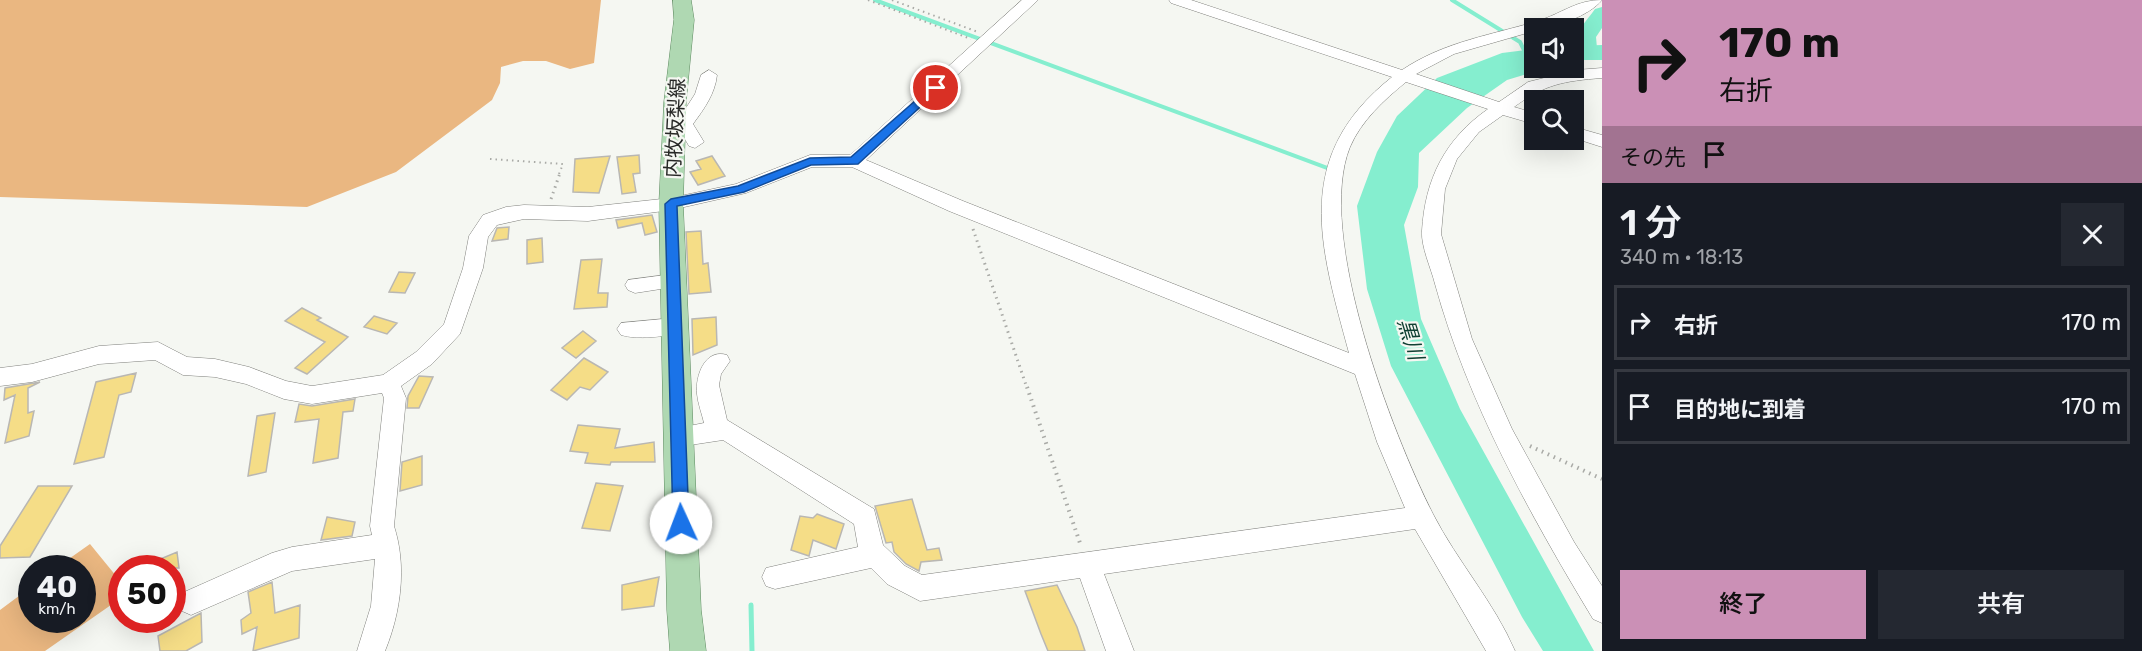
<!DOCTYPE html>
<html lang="ja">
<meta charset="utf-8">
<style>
body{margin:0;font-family:Rubik,"Noto Sans JP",sans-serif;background:#242831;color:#f1f3f6;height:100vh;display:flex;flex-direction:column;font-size:22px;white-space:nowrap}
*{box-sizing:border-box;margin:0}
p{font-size:20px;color:#9ea1a6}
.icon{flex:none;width:33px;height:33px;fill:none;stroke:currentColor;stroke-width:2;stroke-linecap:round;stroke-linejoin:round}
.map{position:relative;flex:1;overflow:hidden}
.details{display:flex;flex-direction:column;background:#171b24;width:540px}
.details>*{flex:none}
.guide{background:#cb90b6;color:#111;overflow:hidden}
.fabs{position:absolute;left:1524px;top:18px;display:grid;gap:12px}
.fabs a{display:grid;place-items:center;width:60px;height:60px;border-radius:0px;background:#171b24;box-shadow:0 6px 24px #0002;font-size:30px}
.speed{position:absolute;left:18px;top:555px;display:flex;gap:12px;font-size:30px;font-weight:700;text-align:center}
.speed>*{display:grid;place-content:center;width:78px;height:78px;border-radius:50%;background:#171b24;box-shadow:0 6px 24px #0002;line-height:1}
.speed small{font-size:15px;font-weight:400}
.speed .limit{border:9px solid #d22;background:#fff;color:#111}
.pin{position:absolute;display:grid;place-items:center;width:51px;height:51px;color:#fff;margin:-26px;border:3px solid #fff;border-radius:50%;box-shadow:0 2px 6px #0007}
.me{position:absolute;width:66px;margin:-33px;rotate:358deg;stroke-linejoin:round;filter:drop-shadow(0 0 4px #0008)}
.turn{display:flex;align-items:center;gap:21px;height:126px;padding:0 18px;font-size:27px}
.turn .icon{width:78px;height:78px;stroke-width:2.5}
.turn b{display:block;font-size:42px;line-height:51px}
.then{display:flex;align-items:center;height:57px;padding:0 18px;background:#0003;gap:12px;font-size:22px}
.round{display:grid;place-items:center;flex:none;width:63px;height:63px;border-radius:0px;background:#242831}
.overview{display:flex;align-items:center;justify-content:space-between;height:102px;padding:0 18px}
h1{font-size:36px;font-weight:600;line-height:45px}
.button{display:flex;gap:12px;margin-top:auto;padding:12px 18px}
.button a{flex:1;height:69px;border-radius:0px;background:#cb90b6;color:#111;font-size:24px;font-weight:600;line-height:69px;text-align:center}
.button a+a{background:#242831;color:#f1f3f6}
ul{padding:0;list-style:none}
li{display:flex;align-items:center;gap:18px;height:75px;margin:0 12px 9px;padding:0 6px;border:3px solid #363941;border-radius:0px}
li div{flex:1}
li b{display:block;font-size:22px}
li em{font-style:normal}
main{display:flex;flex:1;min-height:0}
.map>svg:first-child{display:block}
</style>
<main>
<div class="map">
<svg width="1602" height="651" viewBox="0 0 1602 651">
<rect width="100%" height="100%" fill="#f5f7f2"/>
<!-- green -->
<path fill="#eab781" d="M 0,0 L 601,0 L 594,63 L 570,69 L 546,61 L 523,61 L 501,67 L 500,83 L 492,100 L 396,172 L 307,207 L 0,197 Z
M 90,544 L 121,582 L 121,598 L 45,651 L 0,651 L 0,610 L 31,587 L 32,620 L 82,620 L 82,568 L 56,568 Z"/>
<!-- water -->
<path fill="#85eecf" d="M 1602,45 L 1602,60 L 1574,60 L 1574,46 Z
M 1534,49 L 1534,68 L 1547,68 L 1507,80 L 1467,108 L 1419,153 L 1418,187 L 1404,225 L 1421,319 L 1460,409 L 1594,651 L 1543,651 L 1522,617 L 1391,366 L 1367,289 L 1357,206 L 1377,152 L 1397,116 L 1437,78 L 1502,53 Z"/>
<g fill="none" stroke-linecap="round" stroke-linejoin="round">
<!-- stream-far1 -->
<path stroke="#85eecf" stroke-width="4" d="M 875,0 L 1333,170
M 1452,0 L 1520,42 L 1526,54"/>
<!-- stream -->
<path stroke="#85eecf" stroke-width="5" d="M 751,605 L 752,651"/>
<!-- river -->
<path fill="#85eecf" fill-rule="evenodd" d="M 1602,7 L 1602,28 L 1596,37 L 1597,48 L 1593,52 L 1579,52 C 1568,38 1587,21 1595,9 Z"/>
</g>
<!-- building -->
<path fill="#f5dd87" stroke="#b9b7b3" stroke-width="1.5" d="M 639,155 L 640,173 L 633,174 L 636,192 L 622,194 L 617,157 Z
M 610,156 L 599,193 L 573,192 L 575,159 Z
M 712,156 L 725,176 L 698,185 L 690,172 L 701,169 L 696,161 Z
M 652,215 L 657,232 L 645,235 L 642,223 L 618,228 L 616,220 Z
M 509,227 L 508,239 L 492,241 L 497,228 Z
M 701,231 L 703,264 L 708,263 L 711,292 L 689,294 L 686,232 Z
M 542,238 L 543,262 L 527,264 L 527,240 Z
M 602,259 L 598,293 L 608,293 L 607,307 L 574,309 L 581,260 Z
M 399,272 L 415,273 L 405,293 L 389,292 Z
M 302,308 L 321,318 L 317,320 L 348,337 L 307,374 L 295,368 L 325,342 L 285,321 Z
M 374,316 L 397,323 L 387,334 L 364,327 Z
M 716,317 L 717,345 L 693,355 L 692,319 Z
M 583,331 L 596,341 L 576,358 L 562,348 Z
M 584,358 L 608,372 L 590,390 L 580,387 L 567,400 L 551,390 Z
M 136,373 L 131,392 L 119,395 L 104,457 L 74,464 L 96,382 Z
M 419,376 L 433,377 L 419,408 L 407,408 L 408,396 Z
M 40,382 L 28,388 L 28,413 L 34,411 L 29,436 L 5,443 L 15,395 L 4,400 L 5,388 Z
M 355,399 L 353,411 L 343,412 L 338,458 L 313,463 L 319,419 L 295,422 L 299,404 L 312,406 Z
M 275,413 L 266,472 L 248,476 L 257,416 Z
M 578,425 L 620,429 L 615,448 L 654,442 L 655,462 L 611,462 L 610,465 L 585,463 L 588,453 L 570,451 Z
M 422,456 L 422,485 L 400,491 L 402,462 Z
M 596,483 L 623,486 L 610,531 L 582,528 Z
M 38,486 L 72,486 L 30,557 L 0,558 L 0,546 Z
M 912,499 L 927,550 L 939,548 L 942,560 L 921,562 L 919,571 L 906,564 L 894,552 L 892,542 L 886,543 L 875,506 Z
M 817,514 L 844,524 L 836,549 L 813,540 L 809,556 L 791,550 L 800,516 L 813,518 Z
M 327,517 L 355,522 L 352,536 L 321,540 Z
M 177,552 L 179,568 L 139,568 Z
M 659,577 L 654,606 L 622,610 L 622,585 Z
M 272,582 L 275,613 L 300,605 L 299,638 L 253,651 L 257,627 L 242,634 L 241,620 L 251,613 L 248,592 Z
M 1057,585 L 1077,627 L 1085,651 L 1048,651 L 1041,634 L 1025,591 Z
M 201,613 L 202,642 L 186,651 L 160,651 L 158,636 Z"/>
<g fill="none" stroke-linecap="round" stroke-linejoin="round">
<!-- minor casing -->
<g stroke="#80817d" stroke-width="1">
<path id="minor" d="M 1022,0 L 1038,0 L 866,160 L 963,201 L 1349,353 C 1320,246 1291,157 1392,77 L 1171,3 L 1169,0 L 1191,0 L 1402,70 C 1445,41 1493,35 1541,20 C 1564,12 1577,0 1602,0 C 1589,16 1555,28 1534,28 L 1534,31 L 1454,54 L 1416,74 L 1499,102 L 1528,82 L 1576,70 L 1602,68 L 1602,78 C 1564,81 1545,84 1514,107 L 1534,113 L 1534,124 L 1503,115 L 1479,132 L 1457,159 L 1445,189 L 1441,234 L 1472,339 L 1512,429 L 1574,542 L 1602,586 L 1602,623 L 1593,619 C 1529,513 1468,403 1435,284 C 1431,268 1421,247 1422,231 C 1425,179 1445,139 1488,109 L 1406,82 C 1384,100 1361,121 1350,147 C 1315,233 1392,433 1433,514 C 1457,561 1494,602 1515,651 L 1486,651 L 1415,529 L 1104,574 L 1134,651 L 1106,651 L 1080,578 L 920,601 L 887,584 L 871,568 L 775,589 L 766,586 L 762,577 L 766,568 L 858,547 L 854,524 L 723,440 L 677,447 L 669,444 L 665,437 L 669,430 L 704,423 C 702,414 698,404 697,394 C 695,376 705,348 727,355 L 730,361 L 721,374 L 719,385 L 727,420 L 874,509 L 883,545 L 905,566 L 922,575 L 1405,508 L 1377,442 L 1355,374 L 949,211 L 852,167 L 812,167 L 746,193 L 671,210 L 588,221 L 524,219 L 497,225 L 488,237 L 483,268 L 460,334 L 432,364 L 401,386 L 406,398 L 394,526 C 407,566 401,612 385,651 L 357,651 L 371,606 L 375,559 L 292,571 L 191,615 L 182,611 L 178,602 L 182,593 L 272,553 L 292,547 L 372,535 L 370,526 L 384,398 L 382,393 L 312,404 L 284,399 L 246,384 L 215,377 L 183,375 L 155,360 L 99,364 L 32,382 L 0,386 L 0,368 L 32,364 L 99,346 L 158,342 L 187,357 L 215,359 L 249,367 L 286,381 L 312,386 L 383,375 L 416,352 L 444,324 L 463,268 L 469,236 L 483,215 L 506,207 L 524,205 L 588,207 L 671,198 L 736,184 L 810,155 L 850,155 Z
M 709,70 L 717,75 C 715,94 704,109 693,124 L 704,142 L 695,148 L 689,146 L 679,129 L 668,128 L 665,124 L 668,120 L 679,119 L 695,94 L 701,75 Z
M 1574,127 L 1602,135 L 1602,147 L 1574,138 Z
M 673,274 L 680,276 L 683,281 L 680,286 L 635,293 L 628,290 L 625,285 L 628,280 Z
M 674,318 L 681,320 L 685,326 L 681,332 C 665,337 637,340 621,335 L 617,329 L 621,323 Z"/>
</g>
<!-- major casing -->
<g stroke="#5d8a60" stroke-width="1">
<path id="major" d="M 673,0 L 691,0 L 694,20 L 686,102 L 683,204 L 701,610 L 706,651 L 670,651 L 667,610 L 659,204 L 664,102 L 674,20 Z"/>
</g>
<!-- path-far2 -->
<path stroke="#a9aaa6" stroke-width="2" stroke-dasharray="1.5 4" stroke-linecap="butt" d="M 868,0 L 971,39
M 892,0 L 978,32
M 490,159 L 563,164 L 559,174"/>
<!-- path-far1 -->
<path stroke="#a9aaa6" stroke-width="3" stroke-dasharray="1.5 4.5" stroke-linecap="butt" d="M 551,199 L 560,173
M 973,229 L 1027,388"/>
<!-- path -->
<path stroke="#a9aaa6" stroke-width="4" stroke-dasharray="1.5 5" stroke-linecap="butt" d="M 1027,387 L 1081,546
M 1530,446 L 1602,479"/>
<!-- minor -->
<use href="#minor" fill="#fff" fill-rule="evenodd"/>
<!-- major -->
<use href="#major" fill="#afd8b2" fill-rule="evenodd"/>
</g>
<!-- route -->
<path fill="#1a73e8" stroke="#114b97" stroke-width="1.5" d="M 932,86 L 941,88 L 858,164 L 811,165 L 744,192 L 677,206 L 689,523 L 686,529 L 681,531 L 675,529 L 673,523 L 665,204 L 671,199 L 738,186 L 810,158 L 851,157 Z"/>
<g text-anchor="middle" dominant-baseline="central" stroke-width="4.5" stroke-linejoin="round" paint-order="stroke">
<!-- street labels -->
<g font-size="20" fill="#272826" stroke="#f5f7f2">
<text transform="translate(675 128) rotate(-87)">内牧坂梨線</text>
</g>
<!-- water labels -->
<g font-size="21" font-style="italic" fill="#104033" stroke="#f5f7f2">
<text transform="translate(1411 339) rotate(73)">黒川</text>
</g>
</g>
</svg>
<div class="fabs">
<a><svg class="icon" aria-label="sound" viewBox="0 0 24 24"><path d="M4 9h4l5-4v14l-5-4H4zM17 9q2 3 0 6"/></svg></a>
<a><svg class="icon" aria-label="search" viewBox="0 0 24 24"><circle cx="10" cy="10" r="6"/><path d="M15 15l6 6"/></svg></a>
</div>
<div class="speed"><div>40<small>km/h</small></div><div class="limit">50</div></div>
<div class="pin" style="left:936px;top:88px;background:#d93025"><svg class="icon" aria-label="arrive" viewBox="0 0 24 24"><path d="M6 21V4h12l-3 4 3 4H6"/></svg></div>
<svg class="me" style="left:681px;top:523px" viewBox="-20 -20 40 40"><circle r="19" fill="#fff"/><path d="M0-13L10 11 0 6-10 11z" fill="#1a73e8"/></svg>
</div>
<section class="details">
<div class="guide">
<div class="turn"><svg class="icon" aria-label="right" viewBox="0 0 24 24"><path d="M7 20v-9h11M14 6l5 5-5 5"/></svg><div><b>170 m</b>右折</div></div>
<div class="then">その先<svg class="icon" aria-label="arrive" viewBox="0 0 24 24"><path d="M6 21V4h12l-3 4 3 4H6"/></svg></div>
</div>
<div class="overview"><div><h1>1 分</h1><p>340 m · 18:13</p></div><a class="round"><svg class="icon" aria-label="close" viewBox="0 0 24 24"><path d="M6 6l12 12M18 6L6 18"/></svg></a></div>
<ul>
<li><svg class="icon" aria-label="right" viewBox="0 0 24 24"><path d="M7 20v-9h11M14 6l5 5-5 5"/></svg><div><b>右折</b></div><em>170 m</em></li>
<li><svg class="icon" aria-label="arrive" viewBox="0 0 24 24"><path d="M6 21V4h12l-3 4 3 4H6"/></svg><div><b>目的地に到着</b></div><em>170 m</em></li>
</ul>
<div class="button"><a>終了</a><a>共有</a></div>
</section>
</main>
